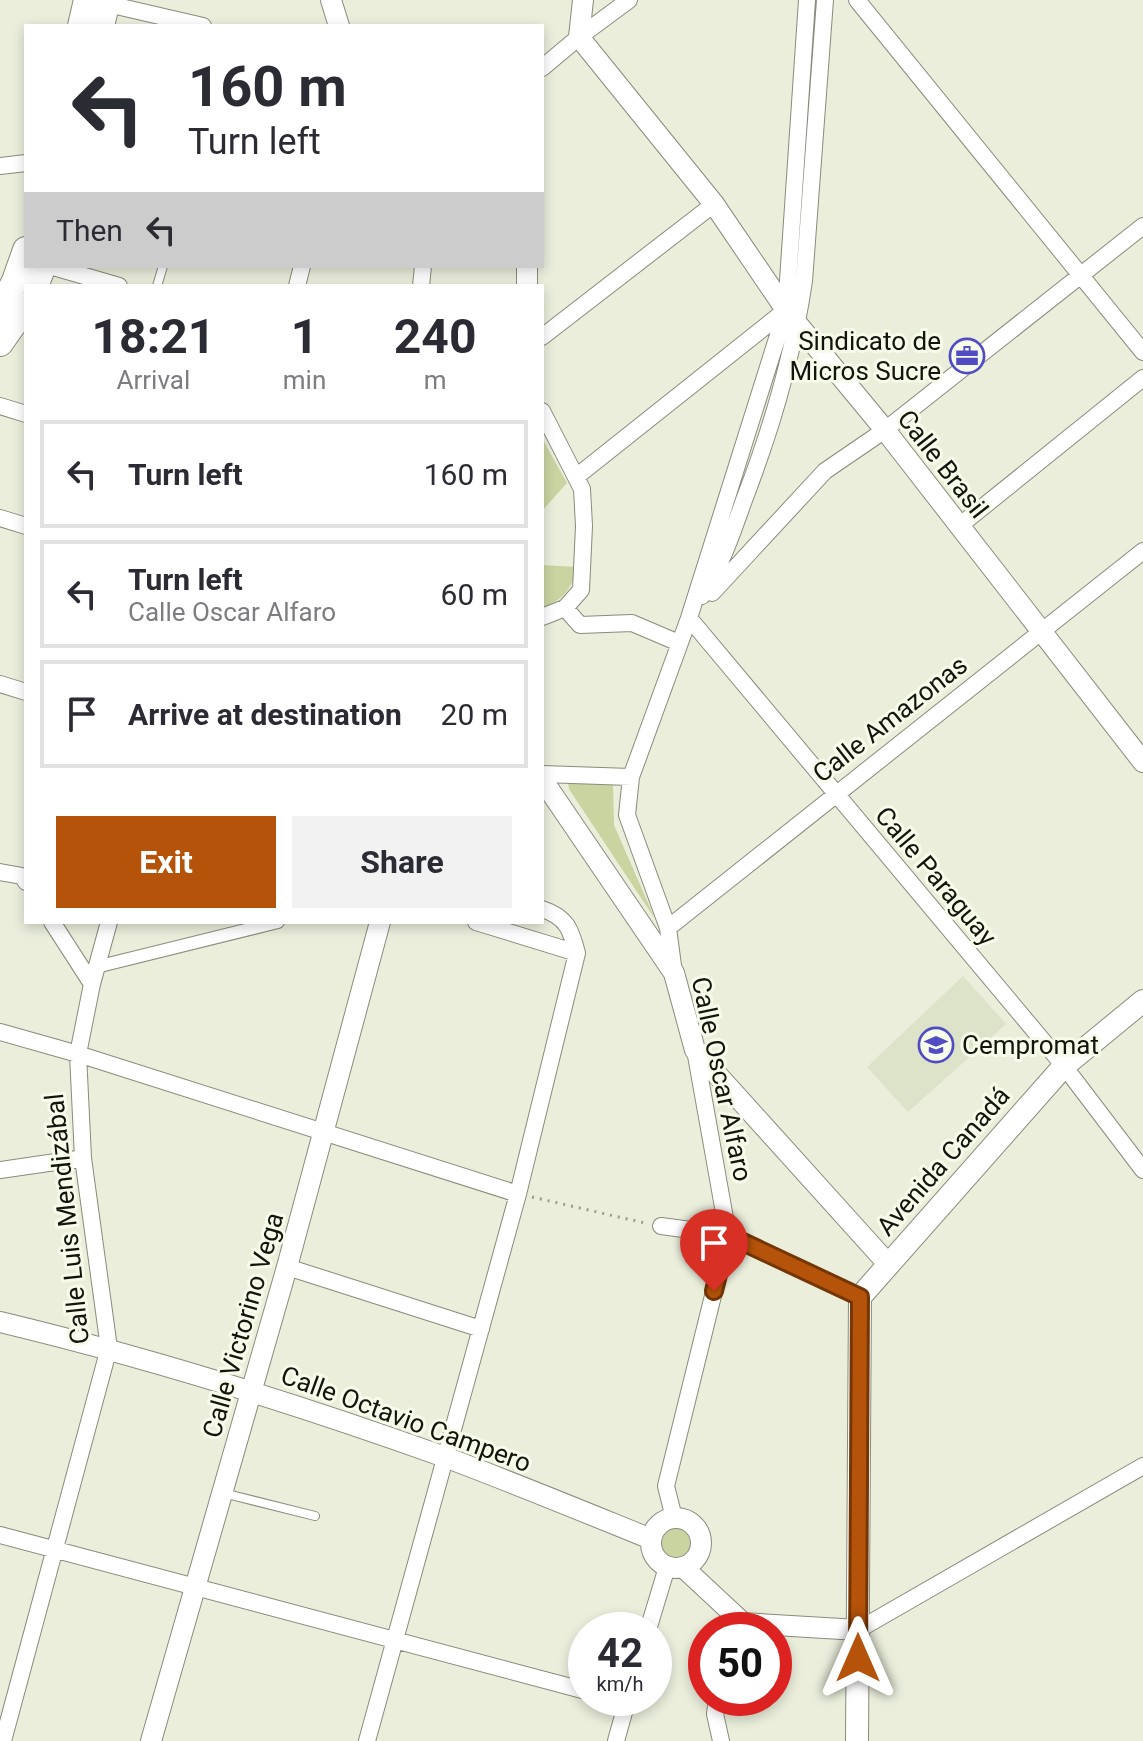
<!DOCTYPE html>
<meta charset="utf-8">
<style>
body{margin:0;font-family:Roboto,sans-serif;background:#f2f2f3;color:#2b2b33;height:100vh;display:flex;flex-direction:column;font-size:30px;white-space:nowrap}
*{box-sizing:border-box;margin:0}
p{font-size:26px;color:#7c7c81}
.icon{flex:none;width:44px;height:44px;fill:none;stroke:currentColor;stroke-width:2;stroke-linecap:round;stroke-linejoin:round}
.map{position:relative;flex:1;overflow:hidden}
.details{position:absolute;left:24px;top:284px;width:520px;height:640px;display:flex;flex-direction:column;background:#fff;border-radius:0px;box-shadow:0 4px 12px #0003}
.details>*{flex:none}
.banner{position:absolute;left:24px;top:24px;width:520px;height:244px;border-radius:0px;box-shadow:0 4px 12px #0003;background:#fff;color:#2b2b33;overflow:hidden}
.speed{position:absolute;left:568px;top:1612px;display:flex;gap:16px;font-size:40px;font-weight:700;text-align:center}
.speed>*{display:grid;place-content:center;width:104px;height:104px;border-radius:50%;background:#fff;box-shadow:0 4px 12px #0003;line-height:1}
.speed small{font-size:20px;font-weight:400}
.speed .limit{border:12px solid #d22;background:#fff;color:#111}
.pin{position:absolute;display:grid;place-items:center;width:68px;height:68px;color:#fff;margin:-82px -34px;border-radius:50% 50% 50% 0;rotate:-45deg;box-shadow:0 0 8px #0007}
.pin .icon{rotate:45deg}
.me{position:absolute;width:88px;margin:-44px;rotate:0deg;stroke-linejoin:round;filter:drop-shadow(0 0 6px #0008)}
.turn{display:flex;align-items:center;gap:28px;height:168px;padding:0 32px;font-size:36px}
.turn .icon{width:104px;height:104px;stroke-width:2.5}
.turn b{display:block;font-size:56px;line-height:68px}
.then{display:flex;align-items:center;height:76px;padding:0 32px;background:#0003;gap:16px;font-size:30px}
.eta{display:flex;justify-content:space-evenly;align-items:center;height:136px;text-align:center}
.eta b{font-size:48px;font-weight:700;line-height:56px}
.cta{display:flex;gap:16px;margin-top:auto;padding:16px 32px}
.cta a{flex:1;height:92px;border-radius:0px;background:#b45309;color:#fff;font-size:32px;font-weight:700;line-height:92px;text-align:center}
.cta a+a{background:#f2f2f3;color:#2b2b33}
ul{padding:0;list-style:none}
li{display:flex;align-items:center;gap:24px;height:108px;margin:0 16px 12px;padding:0 16px;border:4px solid #e1e1e2;border-radius:0px}
li div{flex:1}
li b{display:block;font-size:30px}
li em{font-style:normal}
.map>svg:first-child{display:block}
</style>
<div class="map">
<svg width="1143" height="1741" viewBox="0 0 1143 1741">
<rect width="100%" height="100%" fill="#eaeedb"/>
<!-- built -->
<path fill="#dde3c9" d="M 963,976 L 1006,1024 L 908,1112 L 867,1067 Z"/>
<!-- green -->
<path fill="#cad4a1" d="M 542,438 L 567,483 L 542,511 Z
M 542,565 L 577,567 C 572,589 563,600 542,608 Z
M 568,782 L 613,784 L 614,825 L 655,919 L 569,789 Z
M661 1543a15 15 0 1 1 30 0a15 15 0 1 1-30 0Z"/>
<g fill="none" stroke-linecap="round" stroke-linejoin="round">
<!-- service casing -->
<g stroke="#888c7b" stroke-width="10">
<path id="service" d="M 157,286 L 163,266
M 223,1493 L 315,1516"/>
</g>
<!-- pedestrian casing -->
<g stroke="#888c7b" stroke-width="14">
<path id="pedestrian" d="M 96,967 L 278,922"/>
</g>
<!-- minor casing -->
<g stroke="#888c7b" stroke-width="18">
<path id="minor" d="M 857,0 L 1143,352
M 99,2 L 203,26
M 542,68 L 579,37 L 629,0
M 0,166 L 26,163
M 50,266 L 119,286
M 297,286 L 302,266
M 421,286 L 423,266
M 542,337 L 714,204
M 0,406 L 26,414
M 542,411 L 582,489 L 584,526 L 581,590 L 565,608 L 542,617
M 576,477 L 786,310
M 0,518 L 26,526
M 958,527 L 1143,378
M 712,593 L 825,471 L 885,430 L 1143,226
M 702,596 C 721,566 732,534 744,500 C 771,430 793,356 804,281 L 825,0
M 565,608 L 580,625 L 632,623 L 679,643
M 689,618 L 1064,1066 L 1143,1170
M 0,684 L 26,692
M 542,774 L 631,777
M 0,872 L 22,876 L 26,882
M 52,922 L 92,984
M 476,922 L 577,953
M 668,928 L 1143,551
M 674,973 L 668,928 L 627,815 L 631,777 L 689,618 L 786,310 L 807,0
M 0,1032 L 78,1054 L 518,1194
M 0,1170 L 83,1158
M 661,1226 L 728,1235 L 860,1297
M 287,1267 L 481,1329
M 674,1518 L 666,1486 L 728,1235 L 695,1050
M 0,1535 L 586,1691
M 648,1630 L 667,1567
M 858,1630 L 1143,1466
M 717,1698 L 715,1714 L 721,1741
M 3,1741 L 109,1348 L 83,1158 L 78,1054 L 92,984 L 109,922
M 367,1741 L 518,1194 L 577,953 C 571,930 567,917 542,909
M 616,1741 L 628,1698"/>
</g>
<!-- tertiary casing -->
<g stroke="#888c7b" stroke-width="22">
<path id="tertiary" d="M 331,0 L 339,26
M 583,0 L 579,37 L 714,204 L 786,310 L 885,430 L 1143,762
M 527,286 L 527,266
M 542,779 L 674,973 L 695,1050 L 889,1265
M 0,1322 C 150,1358 297,1404 442,1456 C 512,1482 582,1511 651,1539
M651 1543a25 25 0 1 1 50 0a25 25 0 1 1-50 0Z
M 684,1568 L 743,1623 L 858,1630
M 151,1741 L 287,1267 L 380,922"/>
</g>
<!-- secondary casing -->
<g stroke="#888c7b" stroke-width="24">
<path id="secondary" d="M 857,1741 L 860,1297 L 1064,1066 L 1143,1001"/>
</g>
<!-- primary casing -->
<g stroke="#888c7b" stroke-width="28">
<path id="primary" d="M 81,26 L 87,0
M 101,26 L 107,0
M 35,286 L 43,266
M 0,311 L 15,281 L 26,250
M 0,343 L 26,306"/>
</g>
<!-- path -->
<path stroke="#9a9d8f" stroke-width="3" stroke-dasharray="2 6" stroke-linecap="butt" d="M 532,1197 L 645,1223"/>
<!-- service -->
<use href="#service" stroke="#fff" stroke-width="8"/>
<!-- pedestrian -->
<use href="#pedestrian" stroke="#fff" stroke-width="12"/>
<!-- minor -->
<use href="#minor" stroke="#fff" stroke-width="16"/>
<!-- tertiary -->
<use href="#tertiary" stroke="#fff" stroke-width="20"/>
<!-- secondary -->
<use href="#secondary" stroke="#fff" stroke-width="22"/>
<!-- primary -->
<use href="#primary" stroke="#fff" stroke-width="26"/>
</g>
<g fill="none" stroke-linecap="round" stroke-linejoin="round">
<!-- route casing -->
<g stroke="#753606" stroke-width="20">
<path id="route" d="M 714,1291 L 728,1235 L 860,1297 L 858,1658"/>
</g>
<!-- route -->
<use href="#route" stroke="#b45309" stroke-width="14"/>
</g>
<!-- icons -->
<defs>
<g id="office-ring" transform="scale(1.8)"><circle r="9.5" fill="#f7fbe9" stroke="#514cc3" stroke-width="1.5"/><path d="M-6-3h4V-5.5h4V-3h4V5H-6ZM-1-4.5V-3h2v-1.5ZM-6 0V1H6V0Z" fill="#514cc3"/></g>
<g id="university-ring" transform="scale(1.8)"><circle r="9.5" fill="#f7fbe9" stroke="#514cc3" stroke-width="1.5"/><path d="M0-5L7-2L0 1L-7-2ZM-4 1L0 2.5L4 1V4Q0 6-4 4Z" fill="#514cc3"/></g>
</defs>
<g fill-rule="evenodd">
<use href="#office-ring" x="967" y="356"/>
<use href="#university-ring" x="936" y="1045"/>
</g>
<g text-anchor="middle" dominant-baseline="central" stroke-width="6" stroke-linejoin="round" paint-order="stroke">
<!-- poi labels -->
<g font-size="26" fill="#13140e" stroke="#f7fbe9" text-anchor="end">
<text x="941" y="341">Sindicato de<tspan x="941" dy="30">Micros Sucre</tspan></text>
<text x="962" y="1045" text-anchor="start">Cempromat</text>
</g>
<!-- street labels -->
<g font-size="26" fill="#13140e" stroke="#f7fbe9">
<text transform="translate(943 464) rotate(52)">Calle Brasil</text>
<text transform="translate(890 719) rotate(-38)">Calle Amazonas</text>
<text transform="translate(936 876) rotate(50)">Calle Paraguay</text>
<text transform="translate(722 1079) rotate(78)">Calle Oscar Alfaro</text>
<text transform="translate(943 1161) rotate(-49)">Avenida Canadá</text>
<text transform="translate(67 1219) rotate(-96)">Calle Luis Mendizábal</text>
<text transform="translate(243 1325) rotate(-74)">Calle Victorino Vega</text>
<text transform="translate(406 1419) rotate(20)">Calle Octavio Campero</text>
</g>
</g>
</svg>
<div class="speed"><div>42<small>km/h</small></div><div class="limit">50</div></div>
<div class="pin" style="left:714px;top:1291px;background:#d93025"><svg class="icon" aria-label="arrive" viewBox="0 0 24 24"><path d="M6 21V4h12l-3 4 3 4H6"/></svg></div>
<svg class="me" style="left:858px;top:1658px" viewBox="-20 -20 40 40"><path d="M0-17L14 15 0 8-14 15z" fill="#b45309" stroke="#fff" stroke-width="4"/></svg>
<div class="banner">
<div class="turn"><svg class="icon" aria-label="left" viewBox="0 0 24 24"><path d="M17 20v-9H6M10 6l-5 5 5 5"/></svg><div><b>160 m</b>Turn left</div></div>
<div class="then">Then<svg class="icon" aria-label="left" viewBox="0 0 24 24"><path d="M17 20v-9H6M10 6l-5 5 5 5"/></svg></div>
</div>
<section class="details">
<div class="eta">
<div><b>18:21</b><p>Arrival</p></div>
<div><b>1</b><p>min</p></div>
<div><b>240</b><p>m</p></div>
</div>
<ul>
<li><svg class="icon" aria-label="left" viewBox="0 0 24 24"><path d="M17 20v-9H6M10 6l-5 5 5 5"/></svg><div><b>Turn left</b></div><em>160 m</em></li>
<li><svg class="icon" aria-label="left" viewBox="0 0 24 24"><path d="M17 20v-9H6M10 6l-5 5 5 5"/></svg><div><b>Turn left</b><p>Calle Oscar Alfaro</p></div><em>60 m</em></li>
<li><svg class="icon" aria-label="arrive" viewBox="0 0 24 24"><path d="M6 21V4h12l-3 4 3 4H6"/></svg><div><b>Arrive at destination</b></div><em>20 m</em></li>
</ul>
<div class="cta"><a>Exit</a><a>Share</a></div>
</section>
</div>
